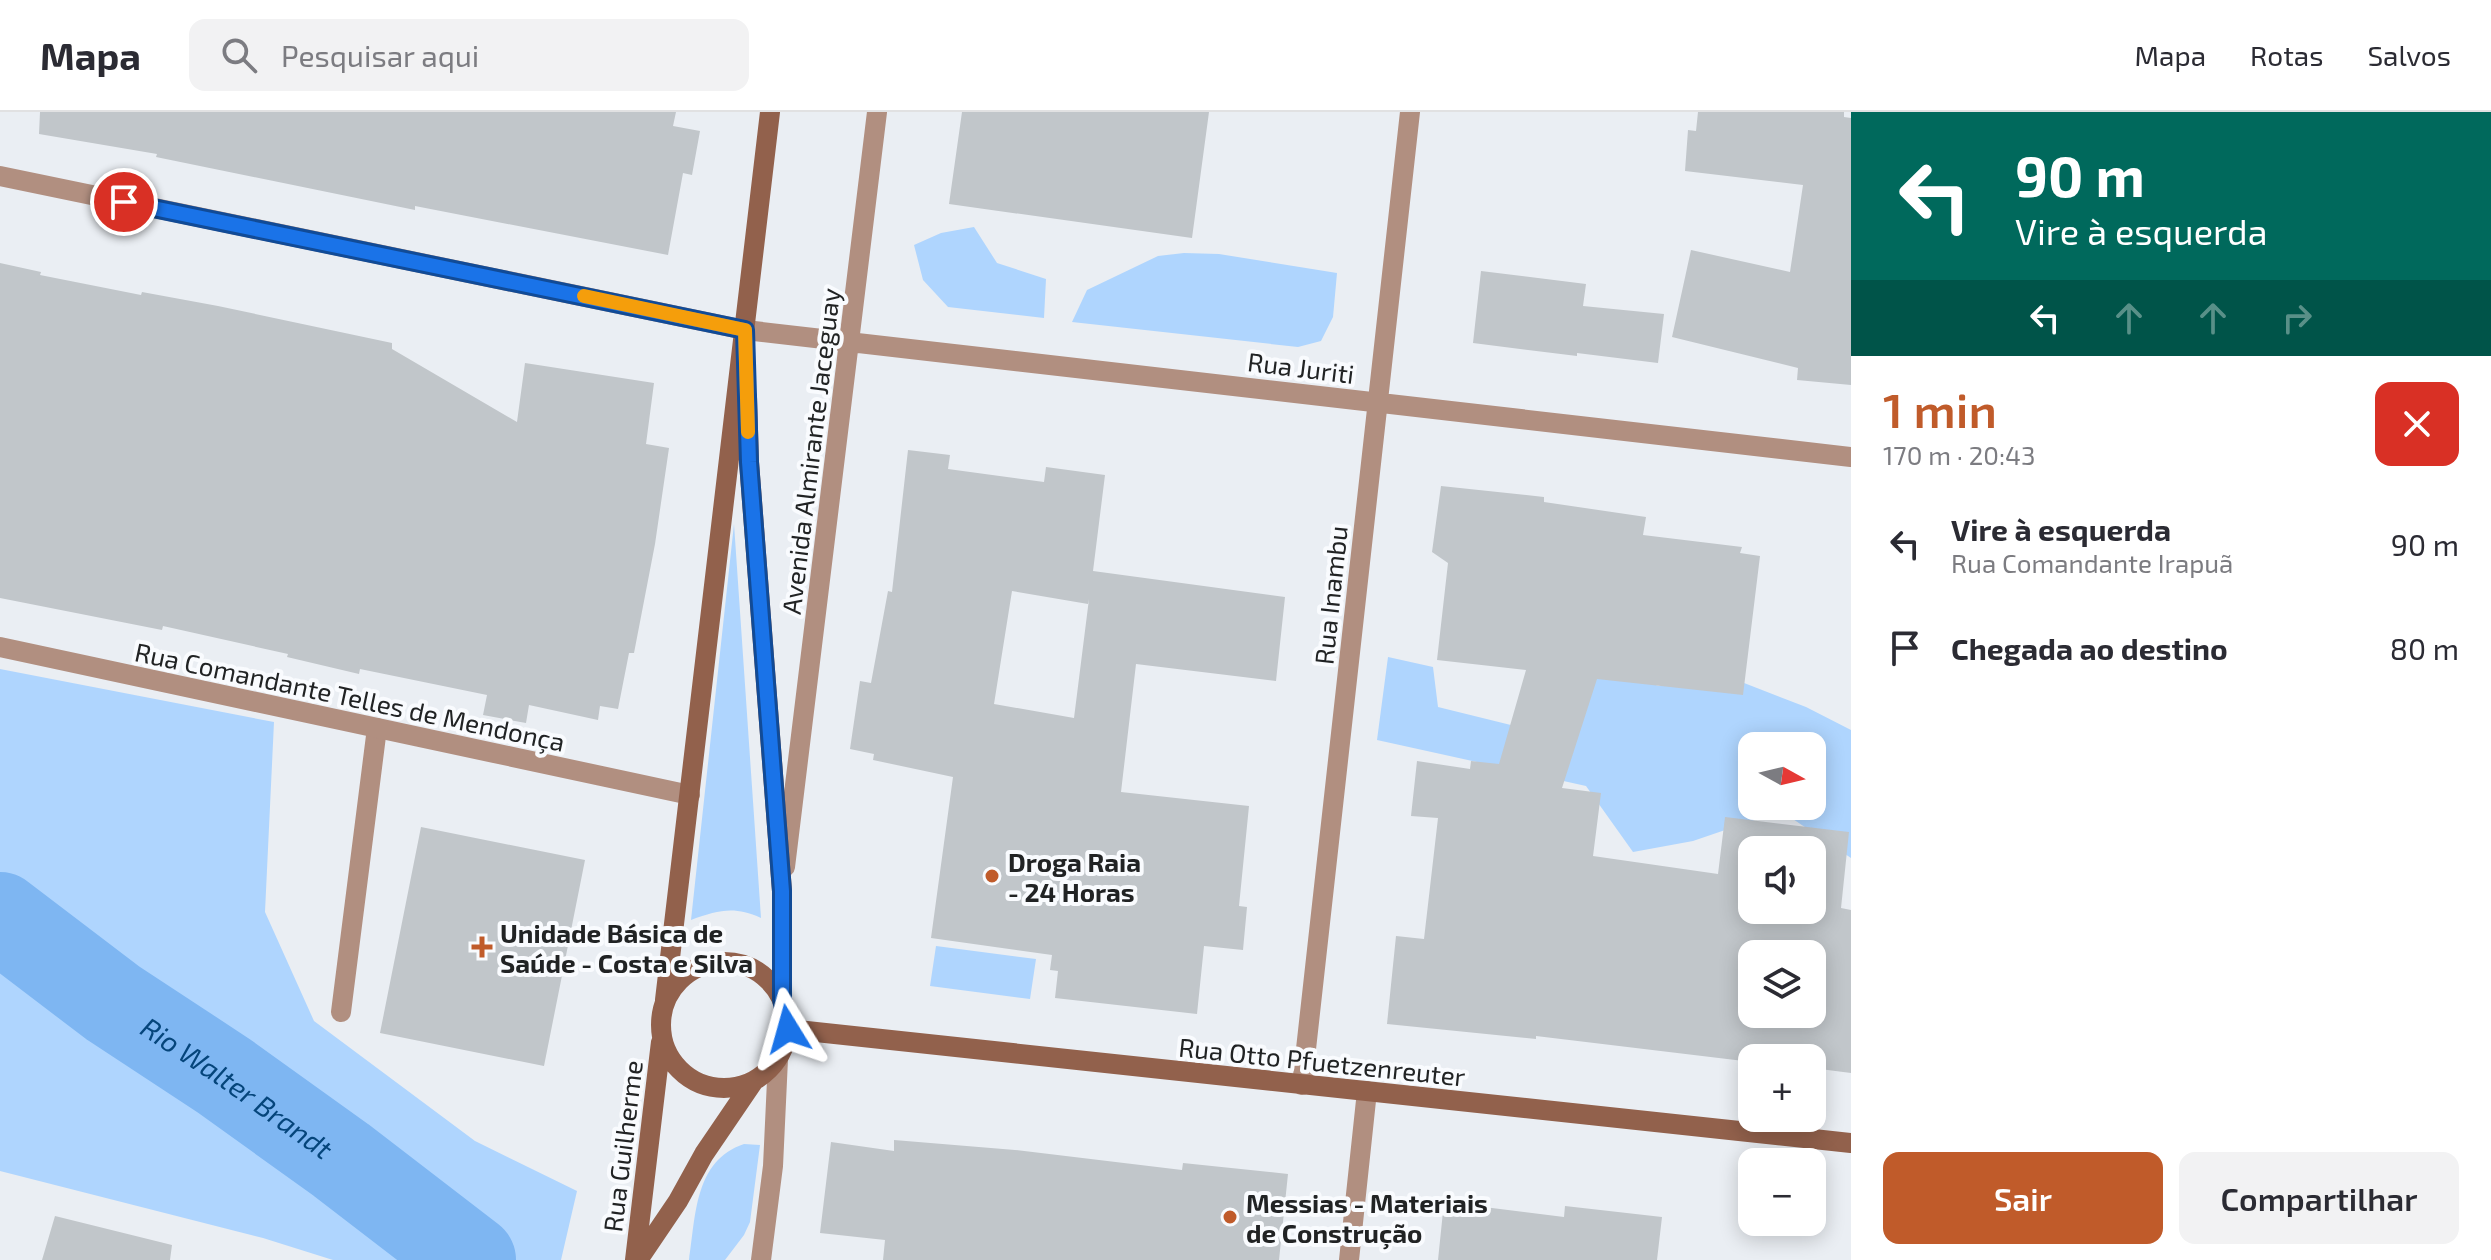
<!DOCTYPE html>
<html lang="pt">
<meta charset="utf-8">
<style>
body{margin:0;font-family:"Exo 2",sans-serif;background:#f2f2f3;color:#2b2b33;height:100vh;display:flex;flex-direction:column;font-size:30px;white-space:nowrap}
*{box-sizing:border-box;margin:0}
p{font-size:26px;color:#7c7c81}
.icon{flex:none;width:44px;height:44px;fill:none;stroke:currentColor;stroke-width:2;stroke-linecap:round;stroke-linejoin:round}
.map{position:relative;flex:1;overflow:hidden}
.sheet{display:flex;flex-direction:column;background:#fff;width:640px}
.sheet>*{flex:none}
.hud{background:#00695c;color:#fff;overflow:hidden}
.needle{width:52px;rotate:98deg}
.buttons{position:absolute;left:1738px;top:620px;display:grid;gap:16px}
.buttons a{display:grid;place-items:center;width:88px;height:88px;border-radius:16px;background:#fff;box-shadow:0 4px 20px #0003;font-size:40px}
.pin{position:absolute;display:grid;place-items:center;width:68px;height:68px;color:#fff;margin:-34px;border:4px solid #fff;border-radius:50%;box-shadow:0 2px 8px #0007}
.me{position:absolute;width:88px;margin:-44px;rotate:352deg;stroke-linejoin:round;filter:drop-shadow(0 0 6px #0008)}
.turn{display:flex;align-items:center;gap:28px;height:168px;padding:0 32px;font-size:36px}
.turn .icon{width:104px;height:104px;stroke-width:2.5}
.turn b{display:block;font-size:56px;line-height:68px}
.lanes{display:flex;align-items:center;height:76px;padding:0 32px;background:#0003;justify-content:center;gap:40px;direction:ltr}
.lanes .off{opacity:.35}
.round{display:grid;place-items:center;flex:none;width:84px;height:84px;border-radius:16px;background:#f2f2f3}
.headline{display:flex;align-items:center;justify-content:space-between;height:136px;padding:0 32px}
h1{font-size:48px;font-weight:600;line-height:60px;color:#c05b2a}
.action{display:flex;gap:16px;margin-top:auto;padding:16px 32px}
.action a{flex:1;height:92px;border-radius:16px;background:#c05b2a;color:#fff;font-size:32px;font-weight:600;line-height:92px;text-align:center}
.action a+a{background:#f2f2f3;color:#2b2b33}
ul{padding:0;list-style:none}
li{display:flex;align-items:center;gap:24px;height:104px;padding:0 32px}
li div{flex:1}
li b{display:block;font-size:30px}
li em{font-style:normal}
header{display:flex;align-items:center;gap:48px;box-sizing:border-box;height:112px;padding:0 40px;background:#fff;border-bottom:2px solid #e1e1e2}
header strong{font-size:38px}
nav{display:flex;gap:44px;margin-inline-start:auto;font-size:28px}
.search{width:560px;height:72px;background:#f2f2f3;display:flex;align-items:center;gap:20px;box-sizing:border-box;padding:0 28px;border-radius:16px;color:#7c7c81;font-size:30px}
main{display:flex;flex:1;min-height:0}
.map>svg:first-child{display:block}
</style>
<header>
<strong>Mapa</strong>
<div class="search"><svg class="icon" aria-label="search" viewBox="0 0 24 24"><circle cx="10" cy="10" r="6"/><path d="M15 15l6 6"/></svg>Pesquisar aqui</div>
<nav><a>Mapa</a><a>Rotas</a><a>Salvos</a></nav>
</header>
<main>
<div class="map">
<svg width="1851" height="1148" viewBox="0 0 1851 1148">
<rect width="100%" height="100%" fill="#eaeef3"/>
<!-- green -->
<path fill="#afd5fe" fill-rule="evenodd" d="M 974,115 L 997,151 L 1046,167 L 1044,206 L 948,195 L 923,168 L 914,133 L 941,121 Z
M 1184,141 L 1219,142 L 1337,161 L 1333,205 L 1321,229 L 1298,235 L 1072,210 L 1087,178 L 1158,144 Z
M 734,412 L 761,806 C 734,794 719,798 691,808 Z
M 1388,545 L 1433,555 L 1438,595 L 1551,623 L 1598,556 L 1659,574 L 1721,562 L 1806,595 L 1851,618 L 1851,746 L 1781,699 L 1693,729 L 1633,740 L 1586,674 L 1377,628 ZM 1752,634 L 1812,634 L 1812,694 L 1752,694 Z
M 0,557 L 274,610 L 265,800 L 314,909 L 475,1029 L 577,1079 L 561,1148 L 333,1148 L 263,1126 L 0,1059 Z
M 936,834 L 1036,847 L 1030,887 L 930,874 Z
M 744,1032 L 760,1033 L 750,1110 L 744,1123 L 725,1148 L 689,1148 C 696,1104 694,1049 744,1032 Z"/>
<g fill="none" stroke-linecap="round" stroke-linejoin="round">
<!-- river -->
<path stroke="#7eb6f2" stroke-width="90" id="s1" d="M 0,805 L 113,891 L 224,964 L 341,1048 L 471,1148"/>
</g>
<!-- building -->
<path fill="#c1c6ca" fill-rule="evenodd" d="M 40,0 L 676,0 L 673,14 L 700,19 L 692,63 L 683,61 L 668,143 L 415,94 L 415,98 L 156,45 L 157,42 L 39,22 Z
M 962,0 L 1209,0 L 1192,126 L 949,92 Z
M 1698,0 L 1844,0 L 1844,5 L 1851,6 L 1851,273 L 1797,268 L 1798,256 L 1672,225 L 1691,138 L 1790,160 L 1803,73 L 1685,59 L 1688,18 L 1696,19 Z
M 0,151 L 41,160 L 40,163 L 141,183 L 142,180 L 218,194 L 392,231 L 392,237 L 517,310 L 525,251 L 654,271 L 646,332 L 669,336 L 655,432 L 634,541 L 629,541 L 618,597 L 600,594 L 598,608 L 529,593 L 526,611 L 483,603 L 487,583 L 360,557 L 359,562 L 287,545 L 288,542 L 163,514 L 162,518 L 0,486 Z
M 1481,159 L 1586,172 L 1583,194 L 1664,202 L 1658,251 L 1577,241 L 1577,244 L 1473,231 Z
M 908,338 L 950,343 L 948,357 L 1044,370 L 1046,355 L 1105,363 L 1093,459 L 1285,485 L 1276,569 L 1136,552 L 1121,680 L 1249,694 L 1239,794 L 1247,795 L 1243,838 L 1204,834 L 1197,902 L 1055,886 L 1058,859 L 1050,858 L 1052,843 L 931,826 L 953,665 L 873,648 L 874,642 L 850,637 L 860,569 L 871,571 L 888,479 L 892,480 ZM 1012,479 L 1088,492 L 1089,487 L 1074,606 L 994,592 Z
M 1441,374 L 1544,385 L 1544,390 L 1646,405 L 1643,423 L 1742,435 L 1740,441 L 1760,444 L 1743,583 L 1597,567 L 1562,676 L 1601,681 L 1593,744 L 1718,762 L 1725,705 L 1849,720 L 1841,796 L 1851,798 L 1851,961 L 1812,956 L 1812,946 L 1752,946 L 1752,950 L 1536,924 L 1536,927 L 1387,912 L 1396,824 L 1424,827 L 1438,706 L 1411,704 L 1417,649 L 1470,657 L 1471,649 L 1499,652 L 1526,558 L 1437,548 L 1448,451 L 1432,440 ZM 1752,738 L 1812,738 L 1812,798 L 1752,798 ZM 1752,842 L 1812,842 L 1812,902 L 1752,902 Z
M 421,715 L 585,748 L 544,954 L 380,921 Z
M 894,1028 L 1015,1038 L 1182,1058 L 1183,1051 L 1288,1062 L 1279,1148 L 883,1148 L 885,1128 L 820,1121 L 831,1030 L 894,1039 Z
M 1444,1090 L 1564,1105 L 1565,1094 L 1662,1105 L 1657,1148 L 1438,1148 Z
M 55,1104 L 172,1133 L 170,1148 L 42,1148 Z"/>
<g fill="none" stroke-linecap="round" stroke-linejoin="round">
<!-- service -->
<path stroke="#b18f80" stroke-width="20" d="M 341,900 L 377,616"/>
<!-- minor -->
<path stroke="#b18f80" stroke-width="20" d="M 0,64 L 745,218 L 1851,345
M 0,535 L 690,683
M 785,755 L 877,0
M 1302,973 L 1410,0
M 761,1148 L 773,1054 L 778,947
M 1349,1148 L 1367,979"/>
<!-- secondary -->
<path stroke="#92614c" stroke-width="20" d="M 747,285 L 749,350 L 782,779 L 782,887
M661 913a63 63 0 1 1 126 0a63 63 0 1 1-126 0Z
M 665,888 L 770,0
M 788,917 L 1851,1031
M 635,1148 L 661,930
M 638,1148 L 678,1089 L 704,1042 L 753,970"/>
</g>
<g fill="none" stroke-linecap="round" stroke-linejoin="round">
<!-- route casing -->
<g stroke="#114b97" stroke-width="20">
<path id="route" d="M 124,90 L 745,218 L 749,350 L 782,779 L 782,887 L 788,917"/>
</g>
<!-- route -->
<use href="#route" stroke="#1a73e8" stroke-width="14"/>
<!-- slow -->
<path stroke="#f59e0b" stroke-width="14" d="M 584,184 L 745,218 L 748,320"/>
</g>
<!-- markers -->
<g fill="#c05b2a" stroke="#f9fbfe" stroke-width="3">
<circle cx="992" cy="764" r="8"/>
<path d="M478 823h8v8h8v8h-8v8h-8v-8h-8v-8h8z"/>
<circle cx="1230" cy="1105" r="8"/>
</g>
<g text-anchor="middle" dominant-baseline="central" stroke-width="8" stroke-linejoin="round" paint-order="stroke">
<!-- street labels -->
<g font-size="26" fill="#212324" stroke="#f9fbfe">
<text transform="translate(1301 255) rotate(7)">Rua Juriti</text>
<text transform="translate(810 339) rotate(-83)">Avenida Almirante Jaceguay</text>
<text transform="translate(1330 483) rotate(-84)">Rua Inambu</text>
<text transform="translate(350 584) rotate(12)">Rua Comandante Telles de Mendonça</text>
<text transform="translate(1322 949) rotate(6)">Rua Otto Pfuetzenreuter</text>
<text transform="translate(622 1034) rotate(-83)">Rua Guilherme</text>
</g>
<!-- poi labels -->
<g font-size="26" font-weight="bold" fill="#212324" stroke="#f9fbfe" text-anchor="start">
<text x="1008" y="749">Droga Raia<tspan x="1008" dy="30">- 24 Horas</tspan></text>
<text x="500" y="820">Unidade Básica de<tspan x="500" dy="30">Saúde - Costa e Silva</tspan></text>
<text x="1246" y="1090">Messias - Materiais<tspan x="1246" dy="30">de Construção</tspan></text>
</g>
<!-- water labels -->
<g font-size="28" font-style="italic" fill="#05457b" stroke="#f9fbfe">
<text stroke="none"><textPath href="#s1" startOffset="292">Rio Walter Brandt</textPath></text>
</g>
</g>
</svg>
<div class="buttons">
<a><svg class="needle" viewBox="-14 -14 28 28"><path d="M0-13l5 13h-10z" fill="#e53935"/><path d="M0 13l5-13h-10z" fill="#7c7c81"/></svg></a>
<a><svg class="icon" aria-label="sound" viewBox="0 0 24 24"><path d="M4 9h4l5-4v14l-5-4H4zM17 9q2 3 0 6"/></svg></a>
<a><svg class="icon" aria-label="layers" viewBox="0 0 24 24"><path d="M12 4l9 5-9 5-9-5zM3 14l9 5 9-5"/></svg></a>
<a>+</a>
<a>−</a>
</div>
<div class="pin" style="left:124px;top:90px;background:#d93025"><svg class="icon" aria-label="arrive" viewBox="0 0 24 24"><path d="M6 21V4h12l-3 4 3 4H6"/></svg></div>
<svg class="me" style="left:788px;top:917px" viewBox="-20 -20 40 40"><path d="M0-17L14 15 0 8-14 15z" fill="#1a73e8" stroke="#fff" stroke-width="4"/></svg>
</div>
<section class="sheet">
<div class="hud">
<div class="turn"><svg class="icon" aria-label="left" viewBox="0 0 24 24"><path d="M17 20v-9H6M10 6l-5 5 5 5"/></svg><div><b>90 m</b>Vire à esquerda</div></div>
<div class="lanes"><svg class="icon" aria-label="left" viewBox="0 0 24 24"><path d="M17 20v-9H6M10 6l-5 5 5 5"/></svg><svg class="icon off" aria-label="ahead" viewBox="0 0 24 24"><path d="M12 20V5M6 11l6-6 6 6"/></svg><svg class="icon off" aria-label="ahead" viewBox="0 0 24 24"><path d="M12 20V5M6 11l6-6 6 6"/></svg><svg class="icon off" aria-label="right" viewBox="0 0 24 24"><path d="M7 20v-9h11M14 6l5 5-5 5"/></svg></div>
</div>
<div class="headline"><div><h1>1 min</h1><p>170 m · 20:43</p></div><a class="round" style="background:#d93025;color:#fff"><svg class="icon" aria-label="close" viewBox="0 0 24 24"><path d="M6 6l12 12M18 6L6 18"/></svg></a></div>
<ul>
<li><svg class="icon" aria-label="left" viewBox="0 0 24 24"><path d="M17 20v-9H6M10 6l-5 5 5 5"/></svg><div><b>Vire à esquerda</b><p>Rua Comandante Irapuã</p></div><em>90 m</em></li>
<li><svg class="icon" aria-label="arrive" viewBox="0 0 24 24"><path d="M6 21V4h12l-3 4 3 4H6"/></svg><div><b>Chegada ao destino</b></div><em>80 m</em></li>
</ul>
<div class="action"><a>Sair</a><a>Compartilhar</a></div>
</section>
</main>
